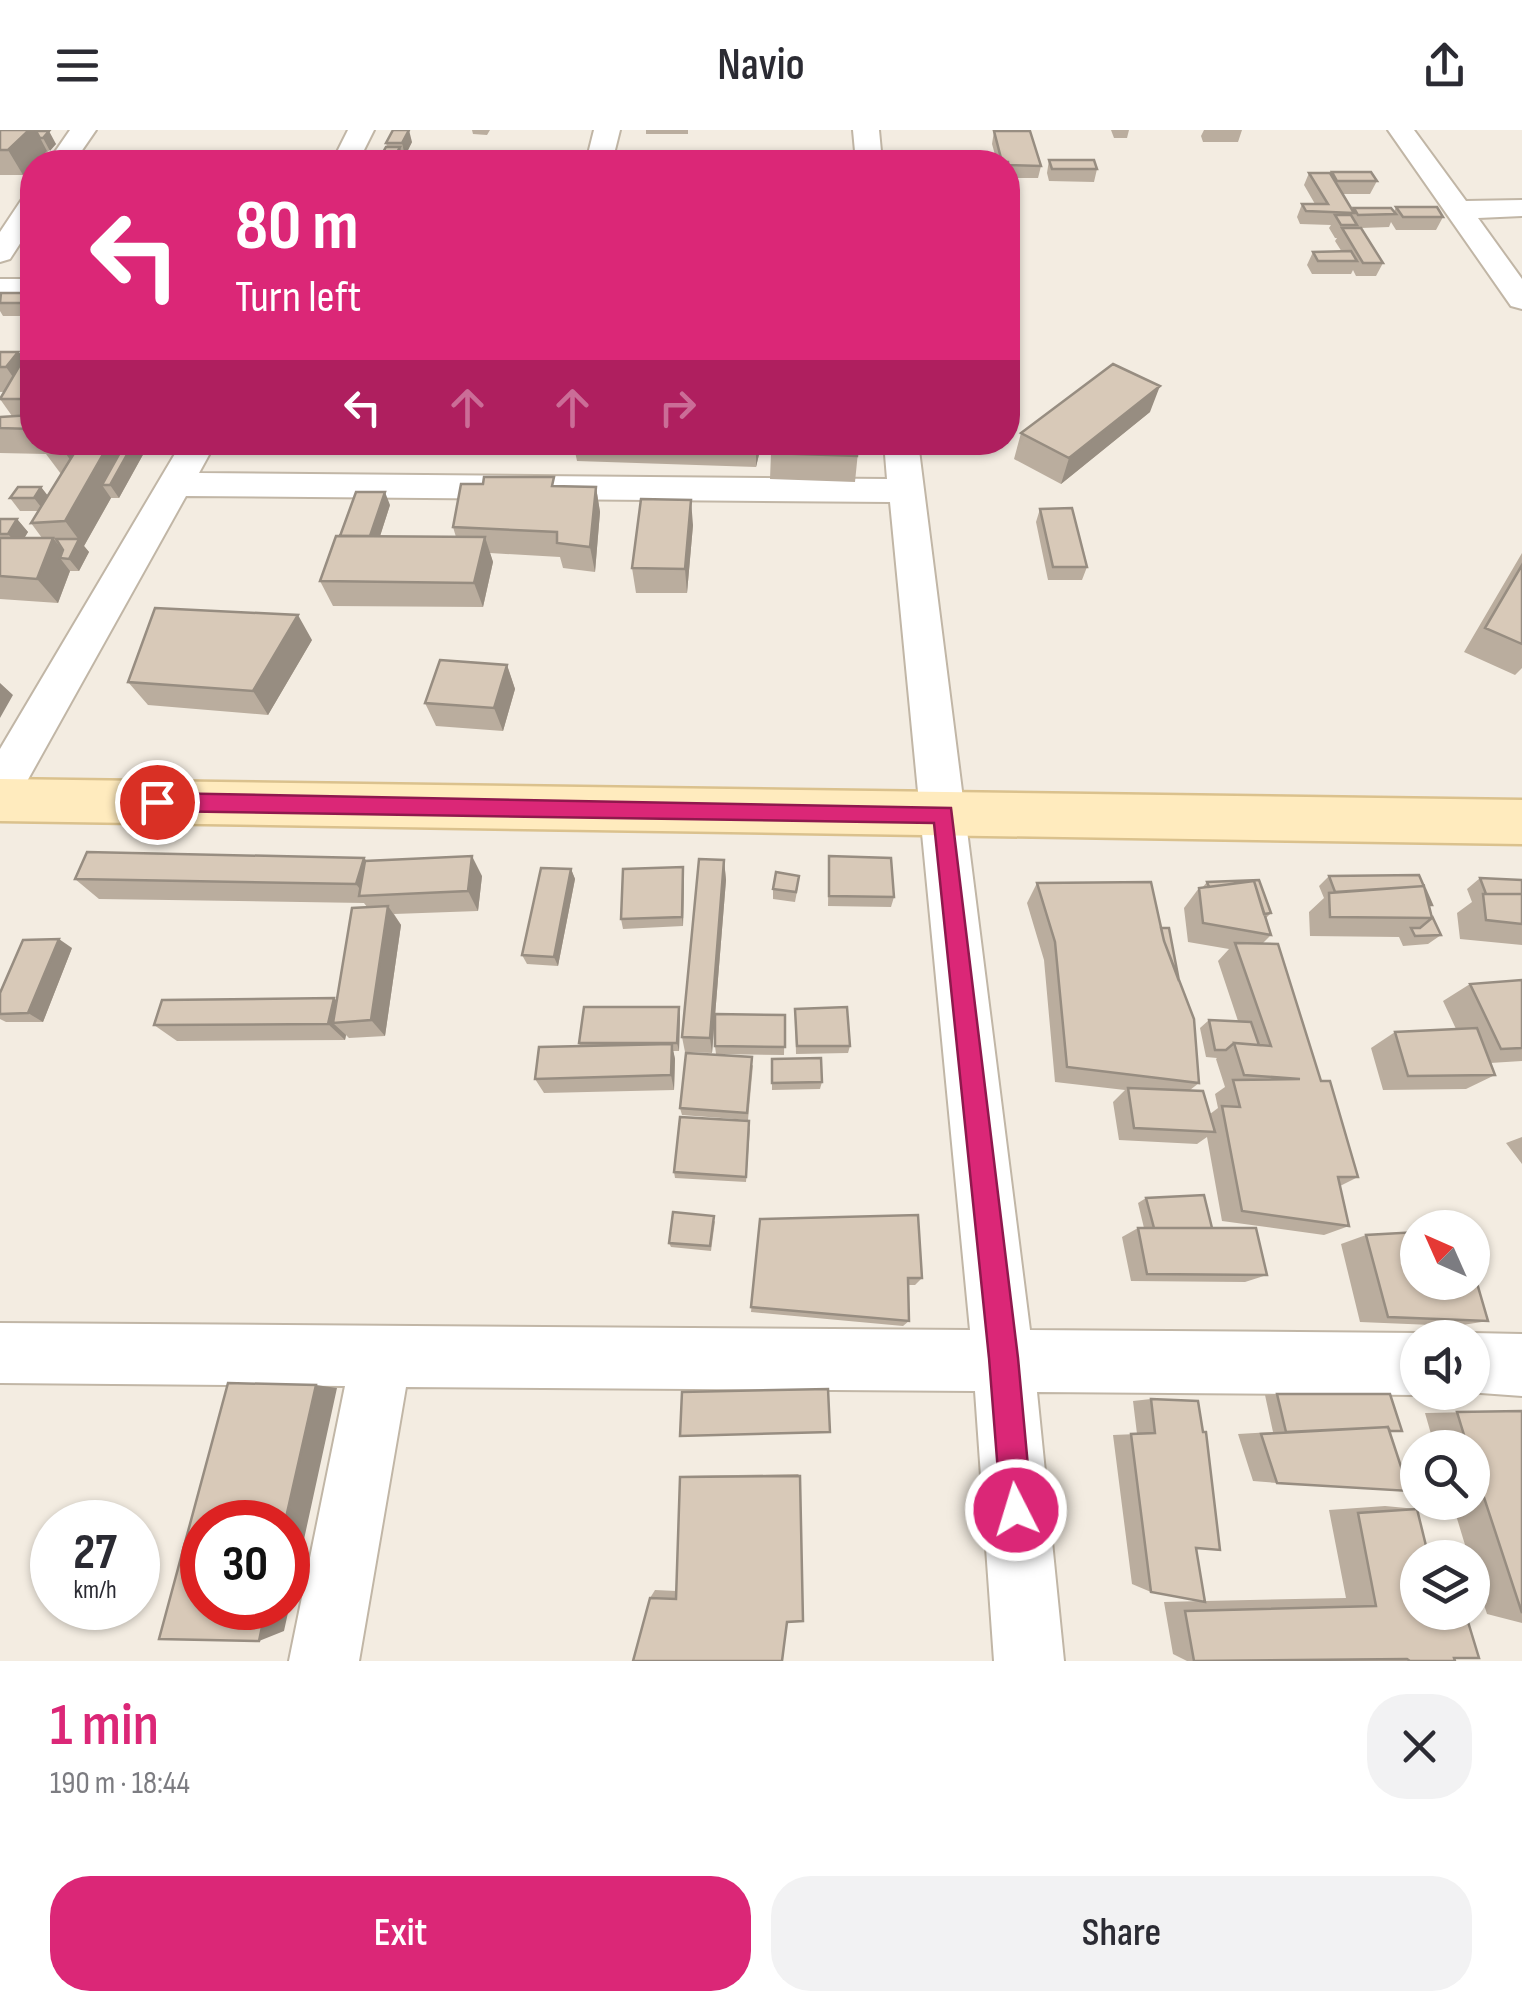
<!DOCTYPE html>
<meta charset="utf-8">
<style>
body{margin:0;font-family:"Sofia Sans Condensed",sans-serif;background:#f2f2f3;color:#2b2b33;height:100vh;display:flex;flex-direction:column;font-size:38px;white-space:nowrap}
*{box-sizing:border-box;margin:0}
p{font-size:32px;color:#7c7c81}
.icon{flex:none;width:55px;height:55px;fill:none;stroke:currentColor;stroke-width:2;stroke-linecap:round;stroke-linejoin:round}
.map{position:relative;height:1531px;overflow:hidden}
.panel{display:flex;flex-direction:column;background:#fff;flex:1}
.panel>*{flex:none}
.top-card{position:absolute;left:20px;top:20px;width:1000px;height:305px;border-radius:40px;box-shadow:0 2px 8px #0004;background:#db2777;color:#fff;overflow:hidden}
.needle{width:65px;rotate:315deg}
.controls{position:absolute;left:1400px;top:1080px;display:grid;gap:20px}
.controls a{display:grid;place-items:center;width:90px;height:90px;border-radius:50%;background:#fff;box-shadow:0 2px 8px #0004;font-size:50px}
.speed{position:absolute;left:30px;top:1370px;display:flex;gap:20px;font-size:50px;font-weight:700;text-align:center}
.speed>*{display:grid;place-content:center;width:130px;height:130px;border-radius:50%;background:#fff;box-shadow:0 2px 8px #0004;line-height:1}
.speed small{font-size:25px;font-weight:400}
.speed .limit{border:15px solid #d22;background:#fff;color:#111}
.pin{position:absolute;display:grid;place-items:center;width:85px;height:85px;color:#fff;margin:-42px;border:5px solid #fff;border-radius:50%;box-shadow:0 2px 10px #0007}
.me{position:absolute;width:110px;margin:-55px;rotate:355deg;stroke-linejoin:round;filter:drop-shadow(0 0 8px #0008)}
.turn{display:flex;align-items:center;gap:35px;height:210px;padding:0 50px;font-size:45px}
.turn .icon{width:130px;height:130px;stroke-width:2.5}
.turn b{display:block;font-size:70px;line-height:85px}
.lanes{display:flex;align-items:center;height:95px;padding:0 50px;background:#0003;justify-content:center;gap:50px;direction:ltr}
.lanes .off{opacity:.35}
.round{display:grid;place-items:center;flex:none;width:105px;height:105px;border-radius:40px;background:#f2f2f3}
.summary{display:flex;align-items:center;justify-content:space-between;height:170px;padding:0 50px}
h1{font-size:60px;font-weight:600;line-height:75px;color:#db2777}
.action{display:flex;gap:20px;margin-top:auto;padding:20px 50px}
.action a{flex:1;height:115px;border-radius:40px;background:#db2777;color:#fff;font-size:40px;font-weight:600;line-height:115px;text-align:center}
.action a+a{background:#f2f2f3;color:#2b2b33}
header{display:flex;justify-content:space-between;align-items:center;height:130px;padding:0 50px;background:#fff;font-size:45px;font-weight:600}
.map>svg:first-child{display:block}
</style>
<header><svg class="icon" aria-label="menu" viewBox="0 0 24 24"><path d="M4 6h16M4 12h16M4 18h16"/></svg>Navio<svg class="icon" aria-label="share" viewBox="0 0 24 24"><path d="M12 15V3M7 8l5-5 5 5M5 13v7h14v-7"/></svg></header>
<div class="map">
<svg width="1522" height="1531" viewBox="0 0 1522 1531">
<rect width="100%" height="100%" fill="#f3ece1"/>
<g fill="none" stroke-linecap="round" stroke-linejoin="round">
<!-- street casing -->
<g stroke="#c1b6a6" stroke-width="4">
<path id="street" d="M 70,0 L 96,0 L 74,32 L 48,32 Z
M 348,0 L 374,0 L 358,32 L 332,32 Z
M 594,0 L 620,0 L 612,32 L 586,32 Z
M 853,0 L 879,0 L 882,32 L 856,32 Z
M 1388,0 L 1414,0 L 1466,71 L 1522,70 L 1522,86 L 1478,88 L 1522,149 L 1522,179 L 1511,176 Z
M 32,67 L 32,95 L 10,129 L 0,132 L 0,102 L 22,69 Z
M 0,149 L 32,149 L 32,167 L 0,167 Z
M 182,312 L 216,312 L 199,343 L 887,349 L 884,312 L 918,312 L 1030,1200 L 1418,1203 L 1428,1208 L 1418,1208 L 1418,1262 L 1423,1262 L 1418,1265 L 1037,1262 L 1064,1531 L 994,1531 L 975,1261 L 406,1257 L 359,1531 L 289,1531 L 345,1256 L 0,1253 L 0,1193 L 970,1200 L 890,372 L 186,366 L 16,671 L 0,676 L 0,619 Z
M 1472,1203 L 1522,1204 L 1522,1266 L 1467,1262 L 1472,1262 L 1472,1208 L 1462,1208 Z"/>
</g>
<!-- secondary casing -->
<g stroke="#dac18d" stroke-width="5">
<path id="secondary" d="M 0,649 L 1522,670 L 1522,714 L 0,691 Z"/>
</g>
<!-- street -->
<use href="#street" fill="#fff" fill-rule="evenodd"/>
<!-- secondary -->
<use href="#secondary" fill="#ffebbe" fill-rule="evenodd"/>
</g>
<!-- wall -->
<path fill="#baad9e" d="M 0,0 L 36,0 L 56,14 L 23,45 L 0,45 Z
M 472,0 L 490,0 L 487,5 L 473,4 Z
M 646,0 L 688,0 L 688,4 L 646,4 Z
M 1000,0 L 1024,0 L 1041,36 L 1038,48 L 1008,48 L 1008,32 L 997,32 L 992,14 L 994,1 Z
M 1111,0 L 1129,0 L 1127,8 L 1114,8 Z
M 1204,0 L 1242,0 L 1238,12 L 1203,12 L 1201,6 Z
M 412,12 L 405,26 L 402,26 L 403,30 L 402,32 L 384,32 L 382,24 L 387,17 L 386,13 Z
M 1049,30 L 1097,39 L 1094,52 L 1049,51 L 1047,43 Z
M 1332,42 L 1377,51 L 1370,64 L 1342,64 L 1353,81 L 1354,78 L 1394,82 L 1396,77 L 1443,87 L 1436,100 L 1396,100 L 1391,92 L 1389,97 L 1361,98 L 1383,133 L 1376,146 L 1356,146 L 1353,140 L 1351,144 L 1312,144 L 1307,135 L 1313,122 L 1342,122 L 1335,111 L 1337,108 L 1335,108 L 1329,98 L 1331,95 L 1300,94 L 1297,87 L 1302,74 L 1315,74 L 1304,55 L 1309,43 L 1331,45 Z
M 32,163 L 32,186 L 3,186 L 0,181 L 0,165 Z
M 0,222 L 32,225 L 32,312 L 150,312 L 119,368 L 111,368 L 84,416 L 89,422 L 79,441 L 70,441 L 58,473 L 0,469 L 0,389 L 17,389 L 28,402 L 24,408 L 42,408 L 31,393 L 38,381 L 20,381 L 10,368 L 41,357 L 48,366 L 61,344 L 46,324 L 0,323 L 0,287 L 12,286 L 0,269 L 4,262 L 0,262 Z
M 1150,282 L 1061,354 L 1014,329 L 1021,303 Z
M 299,312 L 370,312 L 366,322 L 303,321 Z
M 573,312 L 762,312 L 756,337 L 577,331 Z
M 859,312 L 855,352 L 770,349 L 771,323 Z
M 556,356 L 596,357 L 600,382 L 595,442 L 563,438 L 560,427 L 490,423 L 493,432 L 483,477 L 333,476 L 320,451 L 340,406 L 390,375 L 380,406 L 456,407 L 453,397 Z
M 1040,379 L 1087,437 L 1082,450 L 1048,450 L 1036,392 Z
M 693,395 L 687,463 L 636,463 L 632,438 Z
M 1522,423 L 1522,538 L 1515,545 L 1464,522 Z
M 312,510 L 268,585 L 148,575 L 128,552 Z
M 507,535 L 515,559 L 503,601 L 436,596 L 425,573 Z
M 829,726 L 894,767 L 891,777 L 828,776 Z
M 364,728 L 366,730 L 482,746 L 478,781 L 394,784 L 401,795 L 385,906 L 349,908 L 346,905 L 345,910 L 177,911 L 154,895 L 334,868 L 336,870 L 367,777 L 364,773 L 99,769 L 75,749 Z
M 724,730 L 726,750 L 712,923 L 685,922 L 682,907 Z
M 571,739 L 575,749 L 558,836 L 527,834 L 522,825 Z
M 1329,746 L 1432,775 L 1429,777 L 1432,786 L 1441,805 L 1428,814 L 1403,816 L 1399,807 L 1310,806 L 1309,782 L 1324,768 L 1319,756 Z
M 684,747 L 683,796 L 623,799 L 621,789 Z
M 1480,748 L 1522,750 L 1522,815 L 1460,809 L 1457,783 L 1472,772 L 1467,759 Z
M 1207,752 L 1271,783 L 1265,789 L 1271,805 L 1263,813 L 1321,951 L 1358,1047 L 1340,1056 L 1349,1096 L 1324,1105 L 1222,1091 L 1207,1007 L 1197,1014 L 1119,1010 L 1113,972 L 1125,960 L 1055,952 L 1044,830 L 1027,773 L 1037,753 L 1161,798 L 1199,953 L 1190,960 L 1210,984 L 1218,978 L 1215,964 L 1225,957 L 1216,929 L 1217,928 L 1206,927 L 1200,898 L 1209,890 L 1238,891 L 1218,831 L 1229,819 L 1188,812 L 1184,778 L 1199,758 L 1202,758 Z
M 798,756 L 795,772 L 773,769 L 773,759 Z
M 72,818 L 43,892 L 6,892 L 0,889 L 0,884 Z
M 1522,850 L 1522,931 L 1490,933 L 1495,945 L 1466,959 L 1383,960 L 1371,918 L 1395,902 L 1456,899 L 1443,871 L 1470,854 Z
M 679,877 L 680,886 L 679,921 L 673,921 L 675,929 L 674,960 L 544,963 L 535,949 L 580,916 L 579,913 Z
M 795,879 L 850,916 L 848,923 L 796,924 Z
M 785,885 L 784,925 L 716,924 L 715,916 Z
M 772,929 L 822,952 L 820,959 L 772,960 Z
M 753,935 L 748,990 L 682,985 L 680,978 Z
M 750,998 L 746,1052 L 675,1048 L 674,1042 Z
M 1522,1007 L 1522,1034 L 1506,1013 Z
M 1146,1068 L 1212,1098 L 1267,1145 L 1245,1152 L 1131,1151 L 1122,1107 L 1138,1098 L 1144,1098 L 1138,1073 Z
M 760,1089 L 922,1148 L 915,1155 L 908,1155 L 909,1191 L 903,1196 L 751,1182 Z
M 715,1091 L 711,1121 L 671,1117 L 669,1113 Z
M 1366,1105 L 1488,1191 L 1456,1196 L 1360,1192 L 1341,1114 Z
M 1277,1264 L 1390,1301 L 1277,1353 L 1253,1351 L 1238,1304 L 1273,1302 L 1265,1265 Z
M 1151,1269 L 1196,1418 L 1205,1471 L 1346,1468 L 1329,1380 L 1385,1376 L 1417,1379 L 1455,1531 L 1187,1531 L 1173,1524 L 1164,1472 L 1203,1471 L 1151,1462 L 1132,1454 L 1113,1305 L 1137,1304 L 1133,1271 Z
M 1522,1281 L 1522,1493 L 1487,1484 L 1472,1438 L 1472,1428 L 1469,1428 L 1452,1372 L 1472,1372 L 1472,1318 L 1435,1318 L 1425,1283 Z
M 798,1344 L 800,1346 L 787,1492 L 650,1468 L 655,1460 L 676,1461 L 680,1347 L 684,1346 Z"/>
<!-- shaded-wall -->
<path fill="#978d81" d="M 29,0 L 36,0 L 47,21 L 35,32 L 32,32 L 32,35 L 23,45 L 8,20 Z
M 409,0 L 412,12 L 405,26 L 402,13 Z
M 49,1 L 56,14 L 50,21 L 43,8 Z
M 400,17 L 403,30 L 402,32 L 398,32 L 396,24 Z
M 32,164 L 32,182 L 26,173 Z
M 18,222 L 32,244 L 24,263 L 6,237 Z
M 1160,256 L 1150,282 L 1061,354 L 1069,328 Z
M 70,312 L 104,312 L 82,347 L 64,321 Z
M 110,312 L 150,312 L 119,368 L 110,355 L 102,355 L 111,368 L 84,416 L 89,422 L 79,441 L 69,429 L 60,428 L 70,441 L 58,473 L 37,449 L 53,408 L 69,428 L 79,410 L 65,391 Z
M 362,312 L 370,312 L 366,322 Z
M 756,312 L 762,312 L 756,337 Z
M 41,357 L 51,370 L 44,381 L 34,368 Z
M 596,357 L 600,382 L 595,442 L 590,417 Z
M 385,362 L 390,375 L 374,425 L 368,412 Z
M 691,370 L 693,395 L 687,463 L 685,439 Z
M 17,389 L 28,402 L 19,417 L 8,404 Z
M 485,407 L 493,432 L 483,477 L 474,453 Z
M 298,485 L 312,510 L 268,585 L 253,561 Z
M 507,535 L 515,559 L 503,601 L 494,578 Z
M 0,553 L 13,565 L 0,588 Z
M 472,726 L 482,746 L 478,781 L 468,761 Z
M 364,728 L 378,748 L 365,766 L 356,754 Z
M 724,730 L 726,750 L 712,923 L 710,908 Z
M 683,737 L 684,747 L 683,796 L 682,787 Z
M 571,739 L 575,749 L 558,836 L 554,827 Z
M 388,776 L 401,795 L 385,906 L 371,890 Z
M 59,809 L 72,818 L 43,892 L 28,883 Z
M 334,868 L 350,885 L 333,893 L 346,905 L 345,910 L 328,894 Z
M 679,877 L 680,886 L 679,921 L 677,913 Z
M 672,914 L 675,929 L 674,960 L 671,945 Z
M 316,1255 L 337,1258 L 284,1501 L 259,1511 L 266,1478 L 288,1478 L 288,1392 L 285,1392 Z"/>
<!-- building -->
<path fill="#d8c9b8" stroke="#978d81" stroke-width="2.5" d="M 0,0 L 29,0 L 8,20 L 0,20 Z
M 393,0 L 409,0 L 402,13 L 386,13 Z
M 36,1 L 49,1 L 43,8 L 40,8 Z
M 994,1 L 1030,1 L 1041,36 L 1008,35 L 1008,32 L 1002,32 Z
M 386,17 L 400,17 L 396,24 L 382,24 Z
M 452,22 L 478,22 L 475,32 L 448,32 Z
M 1049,30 L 1094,30 L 1097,39 L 1052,39 Z
M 1332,42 L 1371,42 L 1377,51 L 1337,51 Z
M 1309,43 L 1330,43 L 1354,83 L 1306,81 L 1302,74 L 1328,74 Z
M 1396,77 L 1437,77 L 1443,87 L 1403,87 Z
M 1354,78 L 1391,78 L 1396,84 L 1358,85 Z
M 1335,85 L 1351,85 L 1357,95 L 1341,95 Z
M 1342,98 L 1361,98 L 1383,133 L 1363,133 Z
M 1351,121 L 1357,131 L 1318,131 L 1313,122 Z
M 1,163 L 32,163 L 32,164 L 26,173 L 0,173 Z
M 0,222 L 18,222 L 6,237 L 0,237 Z
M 20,224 L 32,225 L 32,228 L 23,230 Z
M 24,228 L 32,228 L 32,269 L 0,269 Z
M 1113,234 L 1160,256 L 1069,328 L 1021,303 Z
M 32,285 L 32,299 L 0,298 L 0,287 Z
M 45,312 L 70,312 L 64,321 L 42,318 Z
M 81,312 L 110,312 L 65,391 L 31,393 Z
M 126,312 L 134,312 L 110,355 L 102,355 Z
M 772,312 L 858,312 L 857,326 L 771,323 Z
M 484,347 L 554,347 L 552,356 L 596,357 L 590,417 L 557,413 L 557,402 L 453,397 L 461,354 L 483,354 Z
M 18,357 L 41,357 L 34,368 L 10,368 Z
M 356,362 L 385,362 L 370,406 L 340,406 Z
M 641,369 L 691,370 L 685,439 L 632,438 Z
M 1072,378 L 1087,437 L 1053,437 L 1040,379 Z
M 0,389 L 17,389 L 8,404 L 0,404 Z
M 336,406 L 485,407 L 474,453 L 320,451 Z
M 0,408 L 53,408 L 37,449 L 0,446 Z
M 56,409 L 79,409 L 69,429 L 60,428 L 63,420 Z
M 1522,435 L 1522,514 L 1485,498 Z
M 155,478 L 298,485 L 253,561 L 128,552 Z
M 440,530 L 507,535 L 494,578 L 425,573 Z
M 87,722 L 364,728 L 356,754 L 75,749 Z
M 472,726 L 468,761 L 359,766 L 365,731 Z
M 829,726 L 891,728 L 894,767 L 829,766 Z
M 699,729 L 724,730 L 710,908 L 682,907 Z
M 683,737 L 682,787 L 621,789 L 623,739 Z
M 541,738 L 571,739 L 554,827 L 522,825 Z
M 776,742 L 799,746 L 796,762 L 773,759 Z
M 1419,745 L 1432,775 L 1429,775 L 1424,756 L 1335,762 L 1329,746 Z
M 1480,748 L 1522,750 L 1522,764 L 1486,764 Z
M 1259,750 L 1271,783 L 1264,784 L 1254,751 L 1209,757 L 1207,752 Z
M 1254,751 L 1271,805 L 1203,793 L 1199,758 Z
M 1151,752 L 1164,811 L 1194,889 L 1199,953 L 1067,937 L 1055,812 L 1037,753 Z
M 1424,756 L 1432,788 L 1330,787 L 1329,763 Z
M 1483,764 L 1522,764 L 1522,794 L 1486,790 Z
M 388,776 L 371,890 L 333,893 L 352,778 Z
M 1432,786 L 1441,805 L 1415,806 L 1411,798 L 1420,798 L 1432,788 Z
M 1161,798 L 1169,798 L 1179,851 L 1164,811 Z
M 59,809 L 28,883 L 0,884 L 0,863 L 23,810 Z
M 1235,813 L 1278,814 L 1321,951 L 1330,951 L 1358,1047 L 1338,1047 L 1349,1096 L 1242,1081 L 1222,976 L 1240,977 L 1233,950 L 1300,949 L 1244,945 L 1234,913 L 1271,916 Z
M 1522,850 L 1522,918 L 1501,919 L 1470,854 Z
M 334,868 L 328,894 L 154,895 L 162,870 Z
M 584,877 L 679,877 L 677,913 L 579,913 Z
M 847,877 L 850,916 L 797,916 L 795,879 Z
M 715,884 L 785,885 L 785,917 L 715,916 Z
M 1209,890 L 1251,892 L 1259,915 L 1234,913 L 1226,920 L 1215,920 Z
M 1477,898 L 1495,945 L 1408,946 L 1395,902 Z
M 672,914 L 671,945 L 535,949 L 539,917 Z
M 686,923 L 752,927 L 747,983 L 680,978 Z
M 821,928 L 822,952 L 772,953 L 772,929 Z
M 1128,958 L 1203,961 L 1215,1002 L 1134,998 Z
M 680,987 L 749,991 L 746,1047 L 674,1042 Z
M 1204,1065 L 1212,1098 L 1154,1098 L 1146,1068 Z
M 673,1082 L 714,1086 L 710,1116 L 669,1113 Z
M 918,1085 L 922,1148 L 908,1148 L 909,1191 L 751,1177 L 760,1089 Z
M 1138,1098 L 1256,1098 L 1267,1145 L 1147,1144 Z
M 1418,1102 L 1418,1152 L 1472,1152 L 1472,1136 L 1488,1191 L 1388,1187 L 1366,1105 Z
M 228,1253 L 316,1255 L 285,1392 L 202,1392 L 202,1478 L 266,1478 L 259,1511 L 159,1509 Z
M 828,1259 L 830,1302 L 680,1306 L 682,1262 Z
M 1277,1264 L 1390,1264 L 1402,1301 L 1390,1301 L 1388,1297 L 1286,1302 Z
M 1151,1269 L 1198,1271 L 1203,1302 L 1206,1302 L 1220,1420 L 1196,1418 L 1205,1472 L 1151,1462 L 1131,1304 L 1155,1303 Z
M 1522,1281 L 1522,1483 L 1472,1331 L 1472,1318 L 1468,1318 L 1457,1282 Z
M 1388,1297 L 1409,1361 L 1277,1353 L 1261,1304 Z
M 800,1346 L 803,1491 L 787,1492 L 782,1531 L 633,1531 L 650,1468 L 676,1469 L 680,1347 Z
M 1417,1379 L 1429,1428 L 1418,1428 L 1418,1482 L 1465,1482 L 1479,1528 L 1454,1528 L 1455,1531 L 1410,1531 L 1407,1529 L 1194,1531 L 1185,1481 L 1376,1476 L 1358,1383 Z"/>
<!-- route -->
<path fill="#db2777" stroke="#8e194d" stroke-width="2.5" d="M 157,663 L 951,678 L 1018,1228 L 1032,1380 L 1027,1391 L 1016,1395 L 1005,1391 L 1001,1380 L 989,1228 L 934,693 L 157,681 L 147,672 Z"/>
</svg>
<div class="controls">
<a><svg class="needle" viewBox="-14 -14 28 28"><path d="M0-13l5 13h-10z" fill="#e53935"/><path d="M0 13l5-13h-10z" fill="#7c7c81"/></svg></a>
<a><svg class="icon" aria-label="sound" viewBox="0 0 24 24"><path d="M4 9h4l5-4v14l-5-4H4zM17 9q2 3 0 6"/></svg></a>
<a><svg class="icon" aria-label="search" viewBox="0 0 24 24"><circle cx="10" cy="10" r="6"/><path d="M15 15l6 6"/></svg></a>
<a><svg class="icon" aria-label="layers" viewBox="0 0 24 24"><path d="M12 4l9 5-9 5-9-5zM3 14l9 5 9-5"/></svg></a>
</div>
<div class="speed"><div>27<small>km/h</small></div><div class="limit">30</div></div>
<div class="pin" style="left:157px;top:672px;background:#d93025"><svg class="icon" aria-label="arrive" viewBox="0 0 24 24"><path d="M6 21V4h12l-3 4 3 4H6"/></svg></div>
<svg class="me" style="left:1016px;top:1380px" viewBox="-20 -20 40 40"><circle r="17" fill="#db2777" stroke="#fff" stroke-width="3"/><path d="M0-11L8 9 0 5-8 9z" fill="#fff"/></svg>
<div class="top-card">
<div class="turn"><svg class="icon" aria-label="left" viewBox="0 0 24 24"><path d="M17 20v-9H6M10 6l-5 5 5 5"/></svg><div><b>80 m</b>Turn left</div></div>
<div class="lanes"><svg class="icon" aria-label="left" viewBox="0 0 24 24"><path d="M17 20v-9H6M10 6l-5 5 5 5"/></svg><svg class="icon off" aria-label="ahead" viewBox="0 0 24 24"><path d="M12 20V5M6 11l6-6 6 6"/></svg><svg class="icon off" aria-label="ahead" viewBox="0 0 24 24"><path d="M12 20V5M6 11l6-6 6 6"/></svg><svg class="icon off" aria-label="right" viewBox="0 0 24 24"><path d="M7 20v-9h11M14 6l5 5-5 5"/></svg></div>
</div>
</div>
<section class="panel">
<div class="summary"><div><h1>1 min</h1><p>190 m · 18:44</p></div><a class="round"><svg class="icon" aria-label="close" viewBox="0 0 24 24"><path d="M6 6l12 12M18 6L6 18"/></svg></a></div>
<div class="action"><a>Exit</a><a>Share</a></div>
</section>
